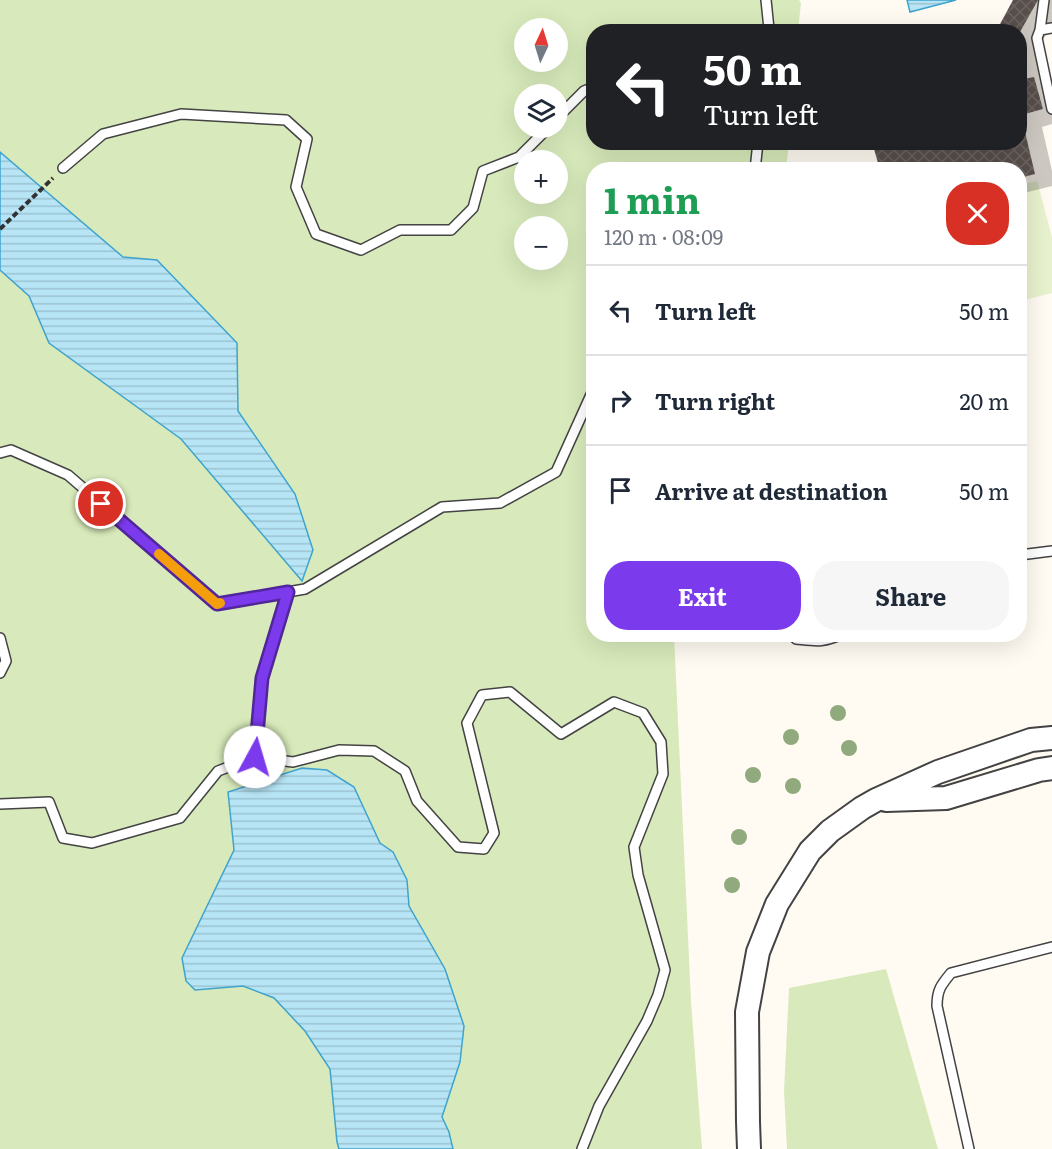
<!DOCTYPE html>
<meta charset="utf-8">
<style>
body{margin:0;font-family:Literata,serif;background:#f6f6f7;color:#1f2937;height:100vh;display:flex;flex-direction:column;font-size:22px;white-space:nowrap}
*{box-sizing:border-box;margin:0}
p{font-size:20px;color:#747a83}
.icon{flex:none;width:33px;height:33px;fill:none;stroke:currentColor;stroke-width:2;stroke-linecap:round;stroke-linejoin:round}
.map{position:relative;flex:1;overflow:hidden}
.sheet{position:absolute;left:586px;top:162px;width:441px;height:480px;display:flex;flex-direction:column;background:#fff;border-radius:24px;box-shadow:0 6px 24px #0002}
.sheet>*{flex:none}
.hud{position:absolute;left:586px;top:24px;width:441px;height:126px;border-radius:24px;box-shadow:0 6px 24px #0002;background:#202124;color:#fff;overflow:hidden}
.needle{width:39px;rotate:4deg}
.controls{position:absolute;left:514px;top:18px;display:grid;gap:12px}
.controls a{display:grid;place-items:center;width:54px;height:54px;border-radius:50%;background:#fff;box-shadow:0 6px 24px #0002;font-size:30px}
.pin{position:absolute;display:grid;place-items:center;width:51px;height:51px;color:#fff;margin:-26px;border:3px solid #fff;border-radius:50%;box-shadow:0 2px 6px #0007}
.me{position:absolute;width:66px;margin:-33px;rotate:6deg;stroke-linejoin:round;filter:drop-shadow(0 0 4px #0008)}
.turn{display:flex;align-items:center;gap:21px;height:126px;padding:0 18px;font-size:27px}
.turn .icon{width:78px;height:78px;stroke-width:2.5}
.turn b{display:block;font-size:42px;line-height:51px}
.round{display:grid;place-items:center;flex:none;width:63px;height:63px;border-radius:24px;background:#f6f6f7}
.headline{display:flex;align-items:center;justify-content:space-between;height:102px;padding:0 18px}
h1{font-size:36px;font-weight:700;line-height:45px;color:#1e9e55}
.cta{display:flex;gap:12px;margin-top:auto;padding:12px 18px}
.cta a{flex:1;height:69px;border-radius:24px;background:#7c3aed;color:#fff;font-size:24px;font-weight:700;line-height:69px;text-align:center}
.cta a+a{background:#f6f6f7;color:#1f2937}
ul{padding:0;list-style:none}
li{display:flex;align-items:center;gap:18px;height:90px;padding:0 18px;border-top:2px solid #e0e1e3}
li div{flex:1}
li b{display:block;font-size:22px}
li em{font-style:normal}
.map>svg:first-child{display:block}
</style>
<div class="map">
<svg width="1052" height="1149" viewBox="0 0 1052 1149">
<defs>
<pattern id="water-rules" width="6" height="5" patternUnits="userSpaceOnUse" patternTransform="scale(1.5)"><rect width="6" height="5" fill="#b7e5f6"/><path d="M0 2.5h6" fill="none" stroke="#9cc3d2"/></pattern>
<pattern id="building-cross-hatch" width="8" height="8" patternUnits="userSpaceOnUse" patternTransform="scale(1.5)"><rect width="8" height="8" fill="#584f4c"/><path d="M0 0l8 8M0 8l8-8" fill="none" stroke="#6b6461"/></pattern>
</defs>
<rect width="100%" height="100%" fill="#fffbf2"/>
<!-- grass -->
<path fill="#d8eabb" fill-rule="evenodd" d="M 0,0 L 799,0 L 801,3 L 798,31 L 594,32 L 594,142 L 789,143 L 786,169 L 594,170 L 594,634 L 674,635 L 691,1001 L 702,1149 L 0,1149 ZM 525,28 L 558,28 L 558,62 L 525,62 ZM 525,94 L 558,94 L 558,128 L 525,128 ZM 525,160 L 558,160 L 558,194 L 525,194 ZM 525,226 L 558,226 L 558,260 L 525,260 Z
M 886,969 L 938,1149 L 787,1149 L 784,1091 L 789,988 Z"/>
<!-- pitch -->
<path fill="#e8f1cd" d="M 1037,181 L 1052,237 L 1052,293 L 1020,301 L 1020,185 Z"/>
<!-- water -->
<path fill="url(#water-rules)" stroke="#3ea3cd" stroke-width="1.5" d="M 907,0 L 956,0 L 910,12 Z
M 0,152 L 123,257 L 157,260 L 237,343 L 238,411 L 295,494 L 313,550 L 302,581 L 181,439 L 49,343 L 29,296 L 0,270 Z
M 302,768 L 327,770 L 354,787 L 380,843 L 393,852 L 407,880 L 409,906 L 445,969 L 464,1026 L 460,1062 L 442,1117 L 449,1132 L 453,1149 L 339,1149 L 337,1142 L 330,1069 L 305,1031 L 274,998 L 243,986 L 195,990 L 186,981 L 182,958 L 234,850 L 228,792 Z"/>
<!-- shadow -->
<path fill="#0003" d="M 1014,0 L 1052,0 L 1052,25 L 1036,52 L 1052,89 L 1052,124 L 1042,127 L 1052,171 L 1052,186 L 1020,194 L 1020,32 L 1000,27 Z"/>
<!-- building -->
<path fill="url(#building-cross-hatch)" d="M 1013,0 L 1038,0 L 1020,32 L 982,32 L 999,26 Z
M 1020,66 L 1024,79 L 1034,77 L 1043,109 L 1021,115 L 1035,174 L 1020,178 L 1020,170 L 880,170 L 872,142 L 1020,142 Z"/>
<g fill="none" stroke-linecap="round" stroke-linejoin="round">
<!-- service casing -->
<g stroke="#434343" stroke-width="12">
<path id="service" d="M 766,0 L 769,29
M 1052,28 L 1040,30 L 1037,38 L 1052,109
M 1040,30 L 1044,0
M 558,117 L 584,91 L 594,87
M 63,168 L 103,134 L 181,114 L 286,120 L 307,139 L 296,187 L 316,234 L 361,250 L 400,230 L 451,230 L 473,208 L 483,171 L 519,157 L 548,128
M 755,170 L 758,142
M 0,453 L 11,450 L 68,475 L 217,604 L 305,589 L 442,507 L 500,503 L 556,472 L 594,388
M 1020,555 L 1052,551
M 0,638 L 6,661 L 0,673
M 796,639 C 816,641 823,643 842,634
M 255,757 L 293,762 L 339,750 L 374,751 L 405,771 L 417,801 L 458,847 L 484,849 L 494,833 L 467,723 L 482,695 L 510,692 L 561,734 L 614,702 L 643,713 L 661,742 L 663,774 L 634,847 L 638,875 L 665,970 L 658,995 L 647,1021 L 599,1106 L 582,1149
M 0,804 L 49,802 L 63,838 L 92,843 L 180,818 L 218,771 L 255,757 L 262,678 L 287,592
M 969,1149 L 937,1006 C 937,990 941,985 951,973 L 1052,947"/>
</g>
<!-- tertiary casing -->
<g stroke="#434343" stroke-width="26">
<path id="tertiary" d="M 886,800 L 946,798 L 1039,770 L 1052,768
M 749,1149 L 748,1122 L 747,1012 L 758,952 L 777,904 L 810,851 L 830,831 L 862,808 L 876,800 L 938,772 L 1031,740 L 1052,738"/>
</g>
<!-- path -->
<path stroke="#323232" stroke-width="4" stroke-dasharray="6 3" stroke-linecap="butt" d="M 0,229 L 53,178"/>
<!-- service -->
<use href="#service" stroke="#fff" stroke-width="9"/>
<!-- tertiary -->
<use href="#tertiary" stroke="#fff" stroke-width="22"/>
</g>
<!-- trees -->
<g fill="#90aa7e">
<circle cx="838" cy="713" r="8"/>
<circle cx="791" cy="737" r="8"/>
<circle cx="849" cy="748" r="8"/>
<circle cx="753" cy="775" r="8"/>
<circle cx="793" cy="786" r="8"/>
<circle cx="739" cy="837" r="8"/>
<circle cx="732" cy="885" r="8"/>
</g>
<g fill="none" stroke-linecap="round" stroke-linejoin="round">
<!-- route casing -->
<g stroke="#51269a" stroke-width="15">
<path id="route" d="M 101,504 L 217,604 L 288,592 L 262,678 L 255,757"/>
</g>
<!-- route -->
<use href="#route" stroke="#7c3aed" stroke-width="10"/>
<!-- slow -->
<path stroke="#f59e0b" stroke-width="10" d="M 159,554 L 217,604 L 220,603"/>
</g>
</svg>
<div class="controls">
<a><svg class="needle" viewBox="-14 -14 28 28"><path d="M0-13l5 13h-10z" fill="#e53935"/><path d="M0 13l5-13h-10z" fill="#747a83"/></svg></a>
<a><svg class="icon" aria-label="layers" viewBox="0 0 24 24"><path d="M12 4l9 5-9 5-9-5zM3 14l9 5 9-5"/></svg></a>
<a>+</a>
<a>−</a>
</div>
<div class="pin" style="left:101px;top:504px;background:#d93025"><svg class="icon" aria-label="arrive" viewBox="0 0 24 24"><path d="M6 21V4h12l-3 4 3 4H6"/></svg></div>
<svg class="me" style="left:255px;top:757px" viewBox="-20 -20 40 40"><circle r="19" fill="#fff"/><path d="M0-13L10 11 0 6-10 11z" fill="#7c3aed"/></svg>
<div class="hud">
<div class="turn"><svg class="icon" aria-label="left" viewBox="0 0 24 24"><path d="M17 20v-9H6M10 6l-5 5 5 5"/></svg><div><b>50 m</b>Turn left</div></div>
</div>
<section class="sheet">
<div class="headline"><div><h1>1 min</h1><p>120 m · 08:09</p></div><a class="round" style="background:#d93025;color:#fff"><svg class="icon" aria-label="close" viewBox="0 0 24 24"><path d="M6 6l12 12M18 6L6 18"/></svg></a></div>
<ul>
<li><svg class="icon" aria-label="left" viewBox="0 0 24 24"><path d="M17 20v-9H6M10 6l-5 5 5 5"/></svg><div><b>Turn left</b></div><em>50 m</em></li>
<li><svg class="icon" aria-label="right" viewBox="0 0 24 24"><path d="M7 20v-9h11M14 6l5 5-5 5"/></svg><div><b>Turn right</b></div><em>20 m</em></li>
<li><svg class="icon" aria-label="arrive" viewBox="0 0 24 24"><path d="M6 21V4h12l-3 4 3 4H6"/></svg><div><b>Arrive at destination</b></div><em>50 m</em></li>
</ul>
<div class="cta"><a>Exit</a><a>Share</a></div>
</section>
</div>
